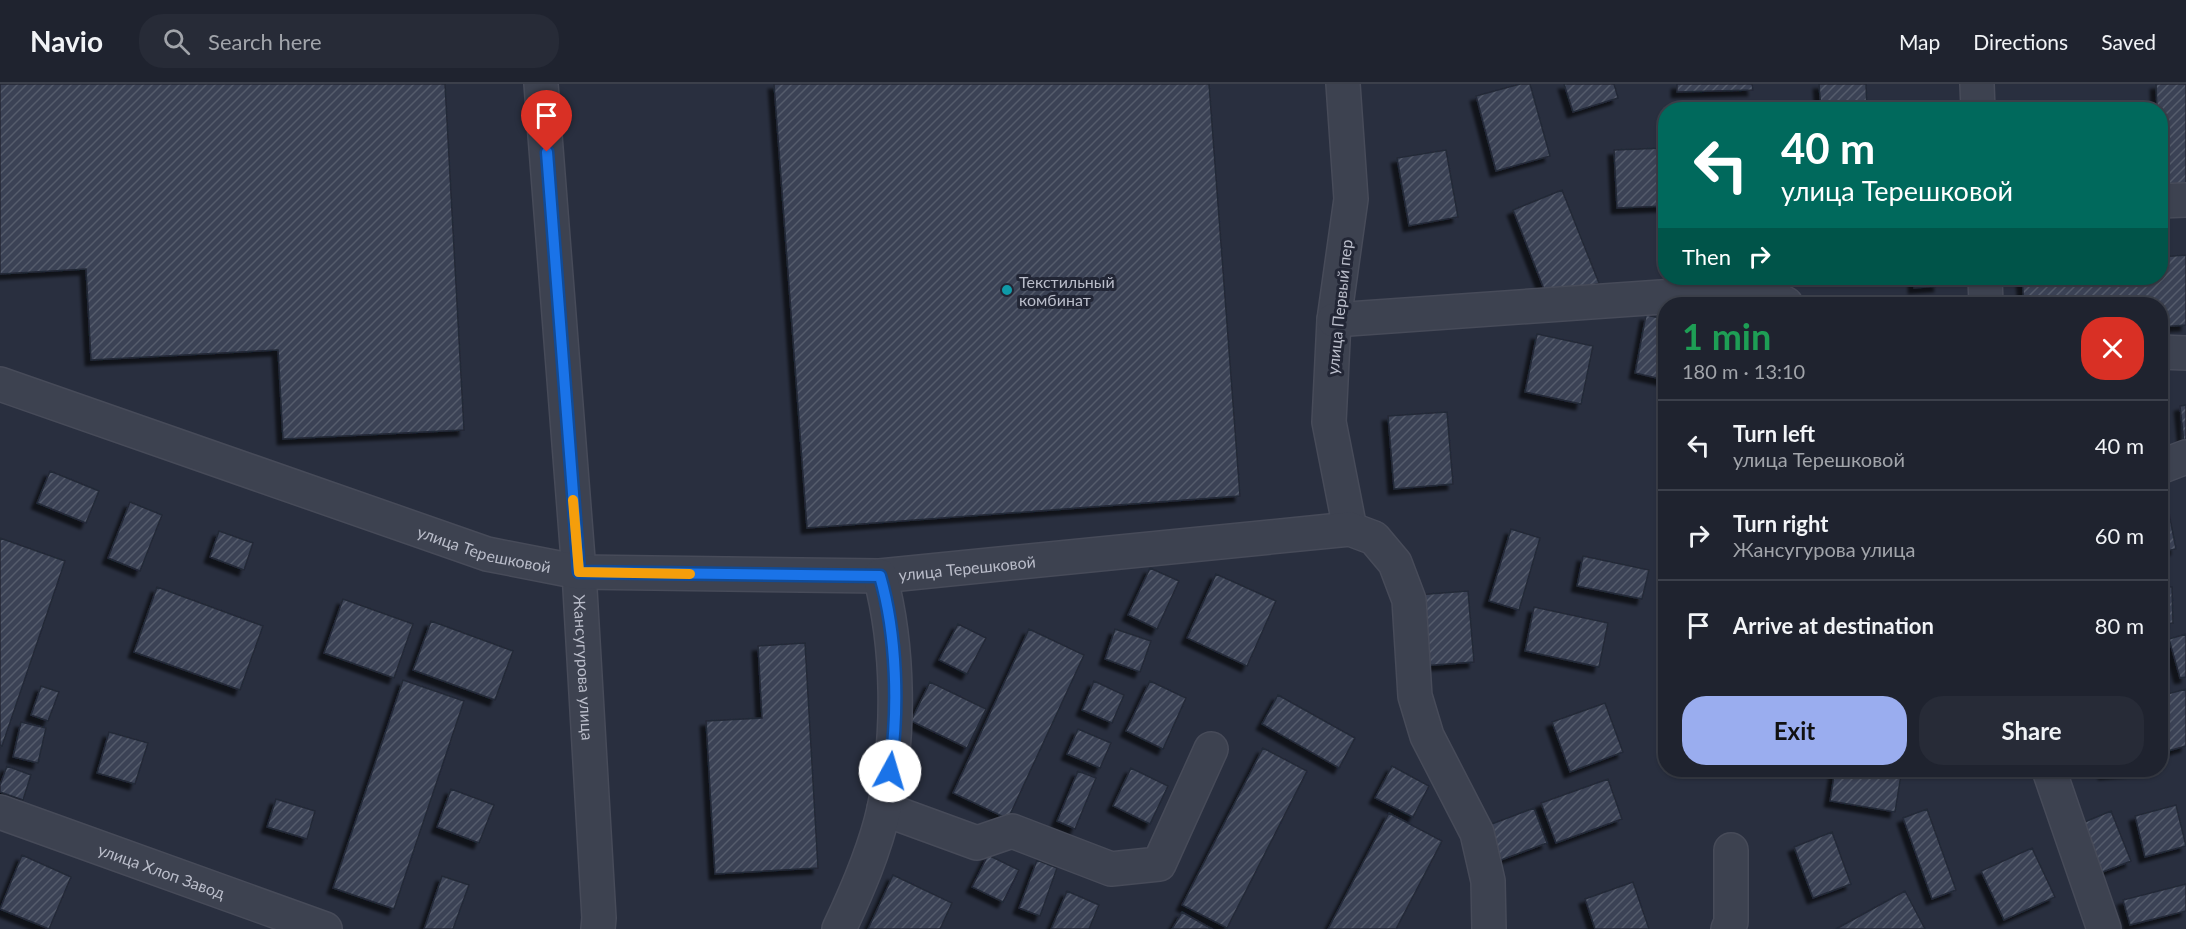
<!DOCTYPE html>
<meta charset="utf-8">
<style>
body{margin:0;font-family:Lato,sans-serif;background:#272b37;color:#f1f3f6;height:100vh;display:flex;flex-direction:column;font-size:22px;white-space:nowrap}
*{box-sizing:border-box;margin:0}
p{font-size:20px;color:#a1a4aa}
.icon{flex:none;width:33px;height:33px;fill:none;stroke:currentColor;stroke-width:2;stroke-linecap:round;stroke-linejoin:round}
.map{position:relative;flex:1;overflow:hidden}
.drawer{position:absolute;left:1658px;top:213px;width:510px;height:480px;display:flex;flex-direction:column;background:#1f232f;border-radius:24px;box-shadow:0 2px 4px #0004,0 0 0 2px #3c404b}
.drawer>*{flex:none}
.top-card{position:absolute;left:1658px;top:18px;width:510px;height:183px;border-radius:24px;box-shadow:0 2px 4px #0004,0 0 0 2px #3c404b;background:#00695c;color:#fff;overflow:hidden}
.pin{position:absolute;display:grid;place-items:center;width:51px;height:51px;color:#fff;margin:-62px -26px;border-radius:50% 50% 50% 0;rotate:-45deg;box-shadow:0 0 6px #0007}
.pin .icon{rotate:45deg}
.me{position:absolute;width:66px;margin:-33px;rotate:6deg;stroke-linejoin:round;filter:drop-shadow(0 0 4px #0008)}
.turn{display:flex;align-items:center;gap:21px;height:126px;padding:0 24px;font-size:27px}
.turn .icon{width:78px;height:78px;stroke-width:2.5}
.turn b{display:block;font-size:42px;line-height:51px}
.then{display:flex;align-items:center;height:57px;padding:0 24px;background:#0003;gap:12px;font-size:22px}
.round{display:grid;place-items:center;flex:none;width:63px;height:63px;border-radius:24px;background:#272b37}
.head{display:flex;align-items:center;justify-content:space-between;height:102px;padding:0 24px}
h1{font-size:36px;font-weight:700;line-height:45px;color:#1e9e55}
.primary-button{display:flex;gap:12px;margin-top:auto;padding:12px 24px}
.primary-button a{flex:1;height:69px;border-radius:24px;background:#9aadef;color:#111;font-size:24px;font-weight:700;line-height:69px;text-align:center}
.primary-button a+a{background:#272b37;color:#f1f3f6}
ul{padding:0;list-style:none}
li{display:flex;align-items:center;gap:18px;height:90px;padding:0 24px;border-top:2px solid #3c404b}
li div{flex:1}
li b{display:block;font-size:22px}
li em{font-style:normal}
header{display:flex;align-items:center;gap:36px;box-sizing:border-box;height:84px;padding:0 30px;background:#1f232f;border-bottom:2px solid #3c404b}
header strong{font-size:28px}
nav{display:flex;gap:33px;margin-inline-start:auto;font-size:21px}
.search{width:420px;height:54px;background:#272b37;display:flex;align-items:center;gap:15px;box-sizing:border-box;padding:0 21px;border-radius:24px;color:#a1a4aa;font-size:22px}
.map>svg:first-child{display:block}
</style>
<header>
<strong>Navio</strong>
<div class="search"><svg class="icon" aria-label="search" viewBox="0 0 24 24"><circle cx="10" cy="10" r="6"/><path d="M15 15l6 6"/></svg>Search here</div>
<nav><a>Map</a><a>Directions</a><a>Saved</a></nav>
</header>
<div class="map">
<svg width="2186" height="845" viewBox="0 0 2186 845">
<defs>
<pattern id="building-hatch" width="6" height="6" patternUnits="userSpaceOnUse" patternTransform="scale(1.5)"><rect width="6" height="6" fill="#3b4355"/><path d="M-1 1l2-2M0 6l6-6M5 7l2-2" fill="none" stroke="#555c6c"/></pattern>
<filter id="shadow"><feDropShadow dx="-5.5" dy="5.5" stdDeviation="1.5" flood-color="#0009"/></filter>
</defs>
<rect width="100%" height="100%" fill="#292f3f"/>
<!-- building -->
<path fill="url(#building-hatch)" stroke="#242937" stroke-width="1.5" filter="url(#shadow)" d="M 0,0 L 445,0 L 464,346 L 283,355 L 278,266 L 91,276 L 86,185 L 0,190 Z
M 774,0 L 1209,0 L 1240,412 L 807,444 Z
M 1520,0 L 1530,0 L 1550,72 L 1496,87 L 1476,12 Z
M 1564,0 L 1614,0 L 1618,14 L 1573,28 Z
M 1677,0 L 1752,0 L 1753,6 L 1677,8 Z
M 1819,0 L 1866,0 L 1867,26 L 1821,26 Z
M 2156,0 L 2186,0 L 2186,113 L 2164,115 L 2160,26 L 2157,26 Z
M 1934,21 L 1934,26 L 1887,26 Z
M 1665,64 L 1665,122 L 1617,124 L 1614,66 Z
M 1446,66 L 1458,133 L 1409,142 L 1397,74 Z
M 1562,106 L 1599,199 L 1549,218 L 1513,126 Z
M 2186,171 L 2186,241 L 2160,243 L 2160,220 L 2024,220 L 2022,194 L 2160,194 L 2160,173 Z
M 1914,194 L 1938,194 L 1939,202 L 1914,204 Z
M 1646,231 L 1665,235 L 1665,296 L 1635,289 Z
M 1537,250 L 1593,262 L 1581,320 L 1525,308 Z
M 2186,321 L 2186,359 L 2184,359 L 2180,322 Z
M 1447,328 L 1453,400 L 1394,405 L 1388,332 Z
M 50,387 L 99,407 L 86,439 L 37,419 Z
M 130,418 L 162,431 L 140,487 L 108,474 Z
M 2167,419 L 2176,465 L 2160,468 L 2160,420 Z
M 1511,445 L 1540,454 L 1519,526 L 1489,517 Z
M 219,447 L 253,459 L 244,486 L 210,473 Z
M 0,454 L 65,477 L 2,662 L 0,661 Z
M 1583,472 L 1649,486 L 1642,515 L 1577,502 Z
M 1150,484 L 1179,497 L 1157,545 L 1128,531 Z
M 1216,490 L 1276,517 L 1247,582 L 1187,554 Z
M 157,503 L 263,542 L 240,606 L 134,568 Z
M 2160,503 L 2172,503 L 2173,539 L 2160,540 Z
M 1468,507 L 1474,578 L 1422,582 L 1416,511 Z
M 343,515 L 413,540 L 394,594 L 324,569 Z
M 1534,523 L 1608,539 L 1599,583 L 1525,567 Z
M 431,537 L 513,567 L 495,616 L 413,586 Z
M 958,540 L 986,554 L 967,590 L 939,576 Z
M 1029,545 L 1084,571 L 1008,735 L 953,709 Z
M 1115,545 L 1151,557 L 1140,588 L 1105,575 Z
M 2186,550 L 2186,593 L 2180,594 L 2169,555 Z
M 805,559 L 818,784 L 715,790 L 706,637 L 762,634 L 758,562 Z
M 403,596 L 464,617 L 394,825 L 333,804 Z
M 1094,597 L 1124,611 L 1112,639 L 1082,626 Z
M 1150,597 L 1186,614 L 1163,665 L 1126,647 Z
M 930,598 L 986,625 L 967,664 L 911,637 Z
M 41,602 L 59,608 L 48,637 L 31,631 Z
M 2186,605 L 2186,662 L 2168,667 L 2160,637 L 2160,612 Z
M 1278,611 L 1355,654 L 1339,684 L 1262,640 Z
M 1605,619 L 1623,668 L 1570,688 L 1552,638 Z
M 21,638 L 46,644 L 38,679 L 13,673 Z
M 1078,645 L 1111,659 L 1100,684 L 1067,670 Z
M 109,648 L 148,659 L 135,700 L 97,689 Z
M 1263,664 L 1307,687 L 1227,844 L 1182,821 Z
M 7,682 L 31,691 L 23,716 L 0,708 L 0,701 Z
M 1392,682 L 1429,702 L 1413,733 L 1375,714 Z
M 1131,684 L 1168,702 L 1150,740 L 1113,722 Z
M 1835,686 L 1868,686 L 1901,691 L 1895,728 L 1830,717 Z
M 2104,686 L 2144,686 L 2104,690 Z
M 1078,687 L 1096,694 L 1075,745 L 1057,737 Z
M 1608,695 L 1622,735 L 1556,759 L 1541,719 Z
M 451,705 L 494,721 L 479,759 L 437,743 Z
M 276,715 L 315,727 L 307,755 L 267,743 Z
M 2176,721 L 2186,762 L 2145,773 L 2135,732 Z
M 1534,724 L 1547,759 L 1501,776 L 1489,741 Z
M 1927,725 L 1956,806 L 1932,815 L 1903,734 Z
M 2111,727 L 2131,777 L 2095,791 L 2075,742 Z
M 1389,729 L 1442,757 L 1396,845 L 1328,845 Z
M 1832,748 L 1851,800 L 1813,814 L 1794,763 Z
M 2032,764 L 2055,813 L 2004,836 L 1981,787 Z
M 22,771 L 71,793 L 49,845 L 0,825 Z
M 988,771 L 1019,786 L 1003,818 L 972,803 Z
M 1037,776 L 1057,784 L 1040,832 L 1019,824 Z
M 893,791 L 952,819 L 940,845 L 868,845 Z
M 442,792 L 469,801 L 453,845 L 424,845 Z
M 1633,798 L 1649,845 L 1595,845 L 1585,815 Z
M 2186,800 L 2186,827 L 2130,841 L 2123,816 Z
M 1067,807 L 1099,821 L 1089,845 L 1051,845 Z
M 1905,807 L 1925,845 L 1836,845 Z
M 1182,828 L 1212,845 L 1172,845 Z"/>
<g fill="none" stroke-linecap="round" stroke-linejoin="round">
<!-- minor casing -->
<g stroke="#474b59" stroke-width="36">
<g id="minor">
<path id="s1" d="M 541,0 L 579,488 L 599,834 L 598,845"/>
<path d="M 1343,0 L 1351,115 L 1334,236 L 1329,338 L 1350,445"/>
<path d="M 1977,0 L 1978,26"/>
<path d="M 2160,117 L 2186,116"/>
<path d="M 1985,194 L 1986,220"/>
<path d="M 1334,236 L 1761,206 L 1786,220"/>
<path d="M 2160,268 L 2186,269"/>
<path id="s2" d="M 0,300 L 487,470 L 579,488 L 880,492 L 1350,445 L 1374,454 L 1395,479 L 1409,516 L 1415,612 L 1427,652 L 1477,749 L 1488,797 L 1489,845"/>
<path d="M 2160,383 L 2186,373"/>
<path d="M 2049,686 L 2104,845"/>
<path d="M 884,725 L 977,759 L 1012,747 L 1111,785 L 1159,780 L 1211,665"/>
<path id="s3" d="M 0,728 L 325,845"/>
<path d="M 839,845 C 857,807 875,766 884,725 C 900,653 899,563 880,492"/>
<path d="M 1728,845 L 1731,838 L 1731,766"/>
</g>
</g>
<!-- minor -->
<use href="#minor" stroke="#3d4250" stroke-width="33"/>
</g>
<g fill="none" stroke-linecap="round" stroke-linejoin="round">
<!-- route casing -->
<g stroke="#114b97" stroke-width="15">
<path id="route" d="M 547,68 L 579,488 L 880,492 C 897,551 899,626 890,687"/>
</g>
<!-- route -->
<use href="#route" stroke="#1a73e8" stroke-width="10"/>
<!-- slow -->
<path stroke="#f59e0b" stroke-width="10" d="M 573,416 L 579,488 L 690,490"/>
</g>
<!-- markers -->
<circle fill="#0f9aa8" stroke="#222635" stroke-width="2" cx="1007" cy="206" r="6"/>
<g text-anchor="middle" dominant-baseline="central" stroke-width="6" stroke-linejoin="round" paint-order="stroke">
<!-- poi labels -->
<g font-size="16" fill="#babdca" stroke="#222635" text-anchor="start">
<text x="1019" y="197">Текстильный<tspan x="1019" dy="18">комбинат</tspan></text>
</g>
<!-- street labels -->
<g font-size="16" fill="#babdca" stroke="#222635">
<text transform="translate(1339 223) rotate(-84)">улица Первый пер</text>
<text stroke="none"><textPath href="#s2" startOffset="512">улица Терешковой</textPath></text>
<text stroke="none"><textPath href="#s2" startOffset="998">улица Терешковой</textPath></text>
<text stroke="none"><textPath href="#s1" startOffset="585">Жансугурова улица</textPath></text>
<text stroke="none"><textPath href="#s3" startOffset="172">улица Хлоп Завод</textPath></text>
</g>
</g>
</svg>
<div class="pin" style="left:547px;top:68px;background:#d93025"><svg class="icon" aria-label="arrive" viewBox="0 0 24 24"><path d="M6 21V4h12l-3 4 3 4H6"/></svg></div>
<svg class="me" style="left:890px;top:687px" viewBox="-20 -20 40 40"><circle r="19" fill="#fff"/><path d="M0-13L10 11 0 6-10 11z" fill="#1a73e8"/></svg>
<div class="top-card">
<div class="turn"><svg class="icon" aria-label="left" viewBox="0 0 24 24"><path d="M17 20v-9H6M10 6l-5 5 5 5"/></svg><div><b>40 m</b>улица Терешковой</div></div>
<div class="then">Then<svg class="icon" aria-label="right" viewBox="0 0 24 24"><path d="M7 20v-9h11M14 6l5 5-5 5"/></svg></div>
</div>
<section class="drawer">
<div class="head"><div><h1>1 min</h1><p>180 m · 13:10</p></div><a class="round" style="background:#d93025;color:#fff"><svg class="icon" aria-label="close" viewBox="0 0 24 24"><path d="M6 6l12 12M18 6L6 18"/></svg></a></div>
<ul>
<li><svg class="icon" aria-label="left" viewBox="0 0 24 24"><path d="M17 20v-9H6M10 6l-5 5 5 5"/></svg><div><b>Turn left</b><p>улица Терешковой</p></div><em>40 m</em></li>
<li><svg class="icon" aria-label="right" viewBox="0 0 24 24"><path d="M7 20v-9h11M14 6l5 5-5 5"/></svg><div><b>Turn right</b><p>Жансугурова улица</p></div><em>60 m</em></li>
<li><svg class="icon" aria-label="arrive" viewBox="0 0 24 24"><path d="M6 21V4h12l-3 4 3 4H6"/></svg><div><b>Arrive at destination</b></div><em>80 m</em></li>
</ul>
<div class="primary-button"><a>Exit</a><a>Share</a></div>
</section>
</div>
